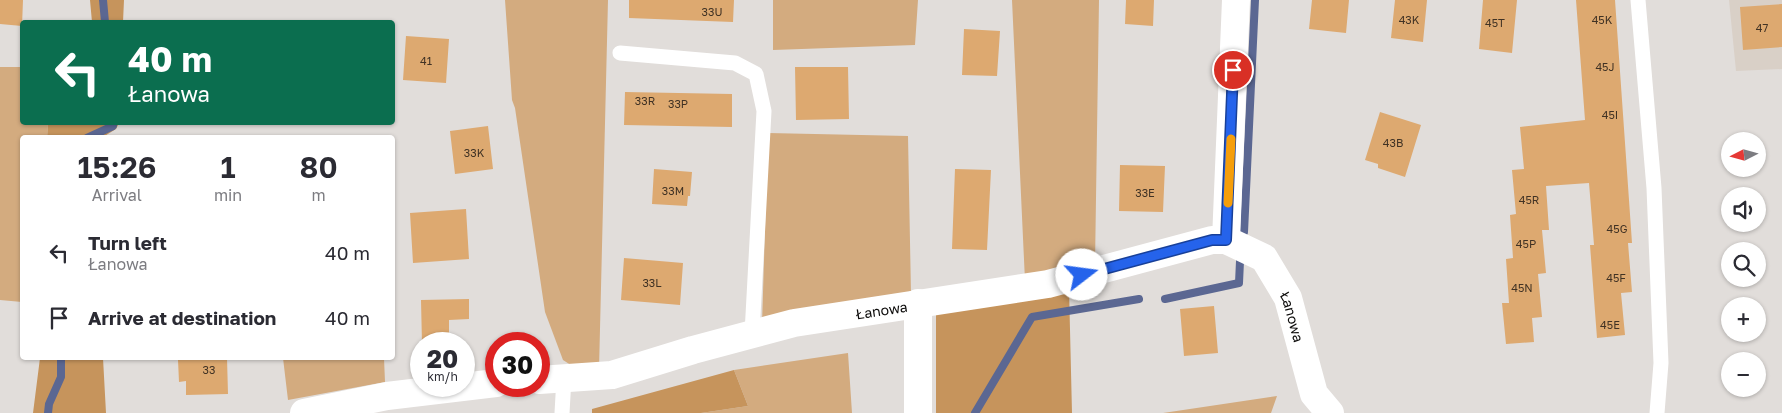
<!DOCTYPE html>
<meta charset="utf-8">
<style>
body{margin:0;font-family:"Golos Text",sans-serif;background:#f7f7f7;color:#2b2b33;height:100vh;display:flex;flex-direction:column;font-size:19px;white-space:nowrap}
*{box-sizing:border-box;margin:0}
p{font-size:16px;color:#7c7c81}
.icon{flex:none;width:28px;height:28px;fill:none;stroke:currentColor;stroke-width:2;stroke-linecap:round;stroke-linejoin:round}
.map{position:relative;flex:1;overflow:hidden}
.details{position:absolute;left:20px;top:135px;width:375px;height:225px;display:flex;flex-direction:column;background:#fff;border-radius:5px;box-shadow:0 1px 4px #0004}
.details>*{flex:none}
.guide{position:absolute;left:20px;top:20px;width:375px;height:105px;border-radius:5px;box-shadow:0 1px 4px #0004;background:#0b6e4f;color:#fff;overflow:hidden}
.needle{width:32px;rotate:264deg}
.tools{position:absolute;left:1721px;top:132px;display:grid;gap:10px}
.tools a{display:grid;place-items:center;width:45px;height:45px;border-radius:50%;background:#fff;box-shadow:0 1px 4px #0004;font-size:25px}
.speed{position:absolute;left:410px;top:332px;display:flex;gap:10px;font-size:25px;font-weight:700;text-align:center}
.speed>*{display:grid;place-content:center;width:65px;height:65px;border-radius:50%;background:#fff;box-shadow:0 1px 4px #0004;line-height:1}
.speed small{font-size:12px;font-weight:400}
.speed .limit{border:8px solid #d22;background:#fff;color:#111}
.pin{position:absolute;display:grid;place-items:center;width:42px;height:42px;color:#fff;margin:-21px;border:2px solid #fff;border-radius:50%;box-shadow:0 1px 5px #0007}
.me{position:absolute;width:55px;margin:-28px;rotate:75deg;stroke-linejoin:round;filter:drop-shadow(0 0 4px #0008)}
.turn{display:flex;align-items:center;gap:18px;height:105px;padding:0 25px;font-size:22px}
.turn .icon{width:65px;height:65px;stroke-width:2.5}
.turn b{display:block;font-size:35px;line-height:42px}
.eta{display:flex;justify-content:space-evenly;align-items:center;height:85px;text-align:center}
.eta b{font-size:30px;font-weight:600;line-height:35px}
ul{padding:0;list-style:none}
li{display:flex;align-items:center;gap:15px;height:65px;padding:0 25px}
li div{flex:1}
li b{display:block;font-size:19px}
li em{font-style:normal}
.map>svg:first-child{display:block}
</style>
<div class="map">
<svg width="1782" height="413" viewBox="0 0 1782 413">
<rect width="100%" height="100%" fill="#e1ddda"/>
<!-- built -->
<path fill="#d9d0c7" d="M 1729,0 L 1782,0 L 1782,69 L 1736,71 Z"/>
<!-- green -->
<path fill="#d3ab7f" d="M 505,0 L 608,0 L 599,370 L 577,369 L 563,360 L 545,312 L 515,108 L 512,100 Z
M 773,0 L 918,0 L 915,45 L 773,50 Z
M 1012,0 L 1099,0 L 1095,265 L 1025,281 Z
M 0,67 L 22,67 L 22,122 L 48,123 L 47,137 L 22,138 L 22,302 L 0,300 Z
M 768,133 L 908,136 L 911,294 L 762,324 Z
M 848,353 L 852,413 L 701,413 L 748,406 L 734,370 Z
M 283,358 L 384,358 L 385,382 L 288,400 Z
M 1277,396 L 1271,413 L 1163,413 Z"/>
<!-- forest -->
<path fill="#c6945c" d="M 90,0 L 124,0 L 123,22 L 92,22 Z
M 48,123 L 48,122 L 119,123 L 116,129 L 103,137 L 47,138 Z
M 1069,288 L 1072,413 L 936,413 L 936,311 Z
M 40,358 L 103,358 L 106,413 L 33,413 Z
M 734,370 L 748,406 L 701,413 L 592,413 L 592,409 Z"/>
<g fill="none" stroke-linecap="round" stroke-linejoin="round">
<!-- stream -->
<path stroke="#5b6792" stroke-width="8" d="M 103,0 L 105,22
M 87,138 L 113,126 L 113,122
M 1244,232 L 1255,0
M 1165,299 L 1239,283 L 1240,261
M 48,413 L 49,404 L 61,377 L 61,358
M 975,413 L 1032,317 L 1139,299"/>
</g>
<!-- building -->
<path fill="#dda970" d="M 0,0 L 23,0 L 22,26 L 0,24 Z
M 629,0 L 734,0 L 733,22 L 629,18 Z
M 1126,0 L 1154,0 L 1153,26 L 1125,24 Z
M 1312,0 L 1349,0 L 1346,33 L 1309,29 Z
M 1395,0 L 1427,0 L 1423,42 L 1391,38 Z
M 1483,0 L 1517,0 L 1512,53 L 1479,49 Z
M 1576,0 L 1615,0 L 1632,243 L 1628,243 L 1632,292 L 1621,293 L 1625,335 L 1597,338 L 1590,245 L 1594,245 L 1589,183 L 1546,186 L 1549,230 L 1542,230 L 1546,273 L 1538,274 L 1542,317 L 1532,318 L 1534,342 L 1506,344 L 1502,303 L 1509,303 L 1506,259 L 1513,258 L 1510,215 L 1516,214 L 1512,170 L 1524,169 L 1520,127 L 1585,120 Z
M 1782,4 L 1782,47 L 1743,50 L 1740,7 Z
M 964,29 L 1000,31 L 997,76 L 962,75 Z
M 406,36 L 449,39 L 446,83 L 403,80 Z
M 795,67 L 848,67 L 849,119 L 796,120 Z
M 625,92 L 732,94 L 732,127 L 624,125 Z
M 1380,112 L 1421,125 L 1405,177 L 1378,168 L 1378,164 L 1365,160 Z
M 488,126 L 493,169 L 455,174 L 450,131 Z
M 1120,165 L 1165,166 L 1163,212 L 1119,211 Z
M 654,169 L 692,172 L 690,196 L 688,196 L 687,206 L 652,204 Z
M 955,169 L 991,170 L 987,250 L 952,249 Z
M 466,209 L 469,259 L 413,263 L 410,213 Z
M 624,258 L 683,263 L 680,305 L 621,300 Z
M 469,299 L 469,319 L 449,320 L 449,344 L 422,344 L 421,300 Z
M 1214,306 L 1218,353 L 1184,356 L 1180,309 Z
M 186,358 L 227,358 L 228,394 L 186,395 L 186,381 L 179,382 L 178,360 L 186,359 Z"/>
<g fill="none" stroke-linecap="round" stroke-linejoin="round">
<!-- lane -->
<path stroke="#fff" stroke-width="15" d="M 1638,0 L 1654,188 L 1661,363 L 1657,413
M 620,53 L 735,63 L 756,74 L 764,111 L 752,334
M 562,413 L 564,378"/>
<!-- street -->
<g stroke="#fff" stroke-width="28">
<path id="s1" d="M 1236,0 L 1226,240 L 1264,258 L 1288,298 L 1314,394 L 1330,413"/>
<path d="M 918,303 L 918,413"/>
<path id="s2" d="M 539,380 L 612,375 L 693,350 L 794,323 L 1048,284 L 1212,240 L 1226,240"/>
<path d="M 304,413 L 387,396 L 496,383"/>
</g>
</g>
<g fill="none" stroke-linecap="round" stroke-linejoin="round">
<!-- route casing -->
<g stroke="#184099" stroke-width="12">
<path id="route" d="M 1082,275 L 1212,240 L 1226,240 L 1233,70"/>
</g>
<!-- route -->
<use href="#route" stroke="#2563eb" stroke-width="9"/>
<!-- slow -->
<path stroke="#f59e0b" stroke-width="9" d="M 1228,203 L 1231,139"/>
</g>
<g text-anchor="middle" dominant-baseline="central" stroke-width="4.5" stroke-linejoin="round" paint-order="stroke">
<!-- number labels -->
<g font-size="11" fill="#403224">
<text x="712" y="11">33U</text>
<text x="1409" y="19">43K</text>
<text x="1602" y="19">45K</text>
<text x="1495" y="22">45T</text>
<text x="1762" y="27">47</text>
<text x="426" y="60">41</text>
<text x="1605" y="66">45J</text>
<text x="645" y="100">33R</text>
<text x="678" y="103">33P</text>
<text x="1610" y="114">45I</text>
<text x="1393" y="142">43B</text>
<text x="474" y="152">33K</text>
<text x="673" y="190">33M</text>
<text x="1145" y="192">33E</text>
<text x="1529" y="199">45R</text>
<text x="1617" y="228">45G</text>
<text x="1526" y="243">45P</text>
<text x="1616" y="277">45F</text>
<text x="652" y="282">33L</text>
<text x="1522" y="287">45N</text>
<text x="1610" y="324">45E</text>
<text x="209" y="369">33</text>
</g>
<!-- street labels -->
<g font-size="14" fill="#0c0b0a" stroke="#fff">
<text stroke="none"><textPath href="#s2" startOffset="351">Łanowa</textPath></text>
<text stroke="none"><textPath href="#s1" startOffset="348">Łanowa</textPath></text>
</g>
</g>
</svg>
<div class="tools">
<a><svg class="needle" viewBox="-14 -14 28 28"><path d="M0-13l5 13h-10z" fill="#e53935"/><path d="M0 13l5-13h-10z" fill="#7c7c81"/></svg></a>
<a><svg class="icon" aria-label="sound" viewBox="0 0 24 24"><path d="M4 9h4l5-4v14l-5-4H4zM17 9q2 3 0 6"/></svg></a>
<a><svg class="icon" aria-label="search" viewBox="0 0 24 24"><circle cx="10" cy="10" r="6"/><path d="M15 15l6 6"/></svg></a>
<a>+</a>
<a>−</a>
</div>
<div class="speed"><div>20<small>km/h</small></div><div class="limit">30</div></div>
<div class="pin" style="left:1233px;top:70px;background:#d93025"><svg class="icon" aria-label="arrive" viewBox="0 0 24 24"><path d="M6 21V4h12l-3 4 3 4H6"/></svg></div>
<svg class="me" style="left:1082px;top:275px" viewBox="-20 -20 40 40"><circle r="19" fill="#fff"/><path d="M0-13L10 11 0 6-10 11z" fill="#2563eb"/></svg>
<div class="guide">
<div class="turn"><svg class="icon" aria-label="left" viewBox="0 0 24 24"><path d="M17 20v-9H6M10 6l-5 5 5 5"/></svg><div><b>40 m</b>Łanowa</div></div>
</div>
<section class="details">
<div class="eta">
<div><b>15:26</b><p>Arrival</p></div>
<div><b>1</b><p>min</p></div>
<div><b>80</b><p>m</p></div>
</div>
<ul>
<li><svg class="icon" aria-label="left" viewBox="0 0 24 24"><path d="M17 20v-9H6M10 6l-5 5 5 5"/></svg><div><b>Turn left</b><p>Łanowa</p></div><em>40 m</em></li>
<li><svg class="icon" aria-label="arrive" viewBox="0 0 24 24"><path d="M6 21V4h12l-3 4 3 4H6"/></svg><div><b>Arrive at destination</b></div><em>40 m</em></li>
</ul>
</section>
</div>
